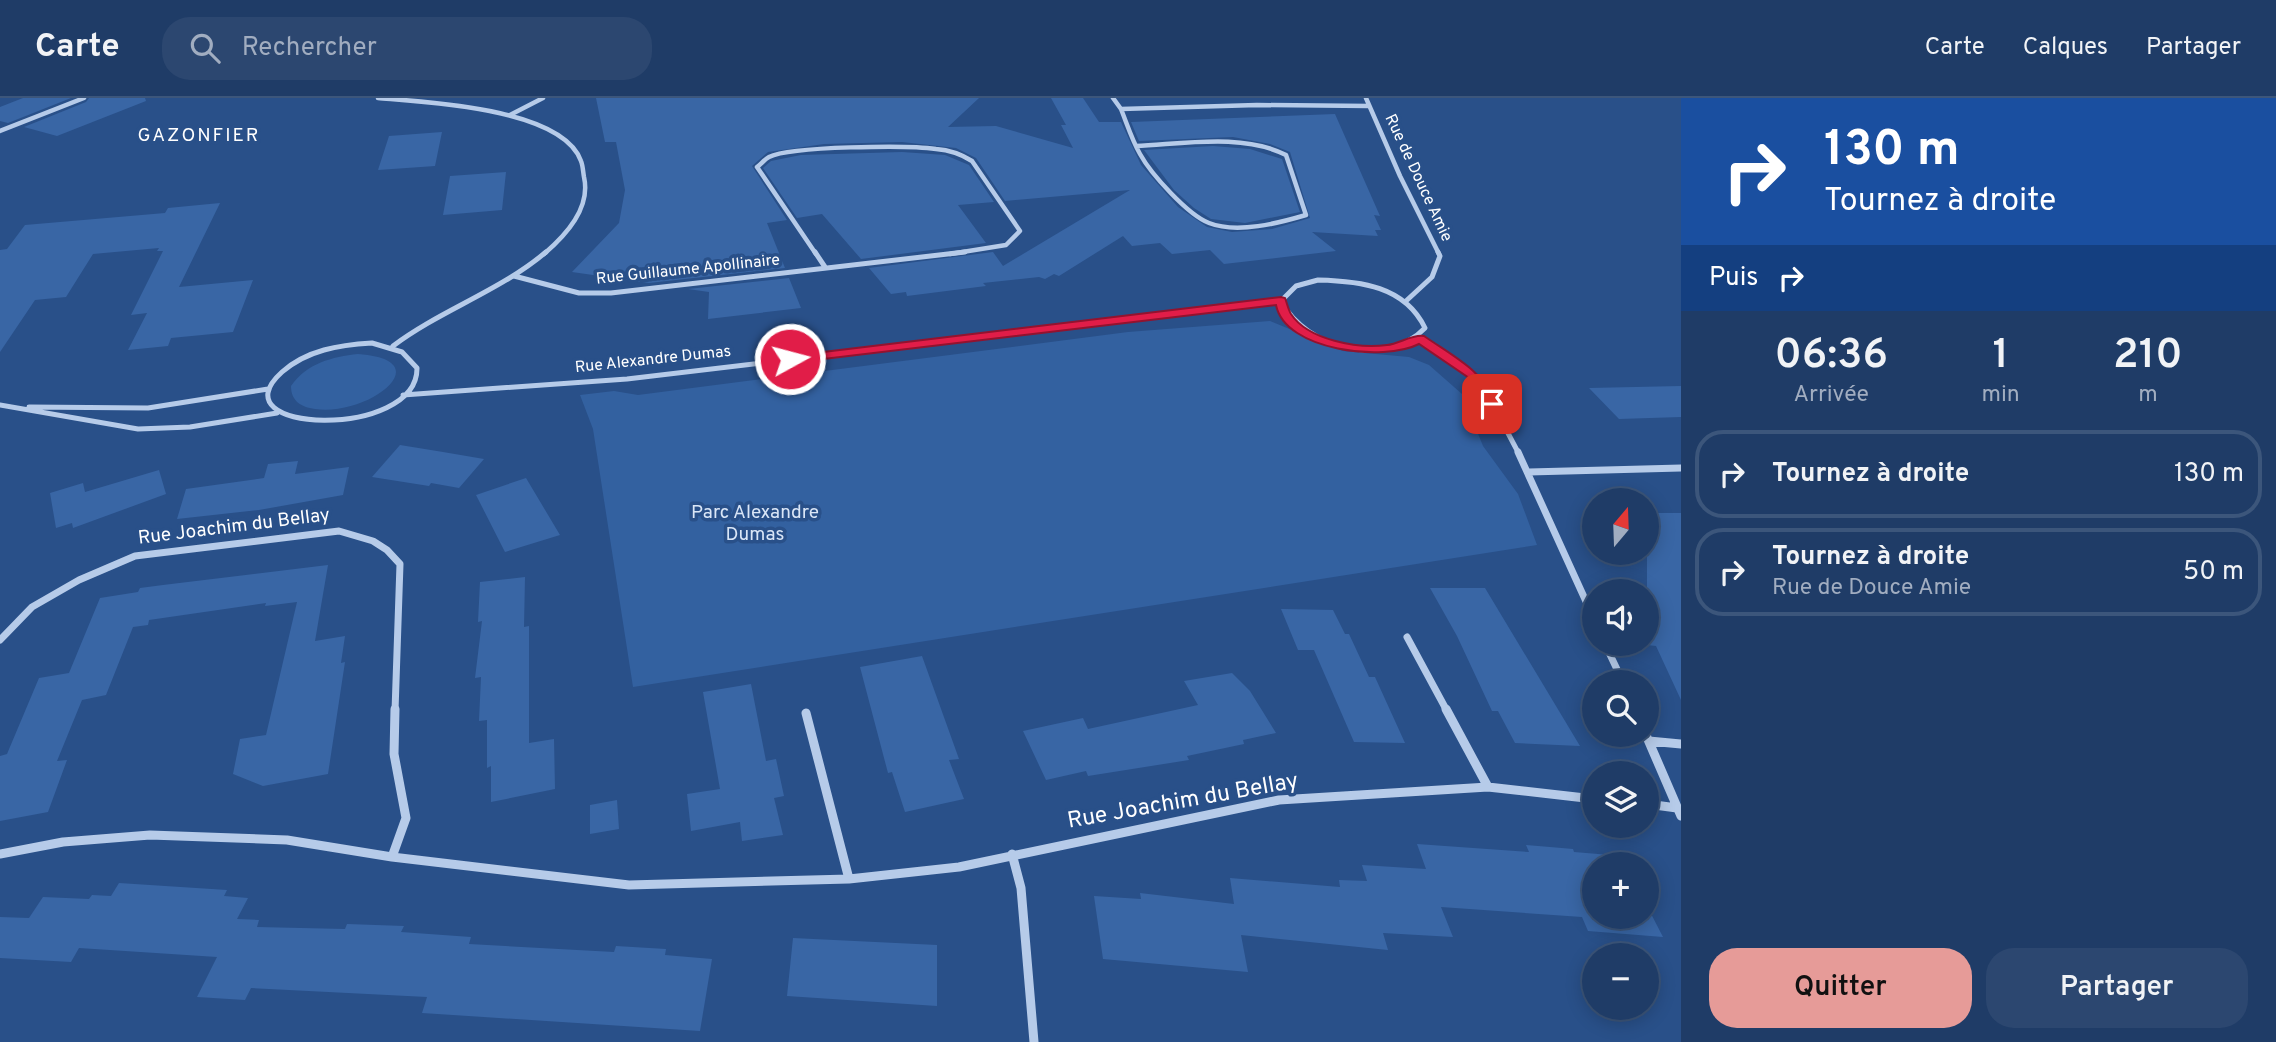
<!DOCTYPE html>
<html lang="fr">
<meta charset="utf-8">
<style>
body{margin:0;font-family:Overpass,sans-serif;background:#2c4770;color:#f1f3f6;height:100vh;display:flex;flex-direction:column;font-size:26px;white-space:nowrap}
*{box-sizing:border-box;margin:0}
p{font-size:23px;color:#a1adc0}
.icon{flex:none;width:38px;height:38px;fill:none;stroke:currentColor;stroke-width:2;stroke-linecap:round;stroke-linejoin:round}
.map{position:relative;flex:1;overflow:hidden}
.sheet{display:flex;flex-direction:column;background:#1f3c67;width:595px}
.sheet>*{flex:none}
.guide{background:#1a4fa0;color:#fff;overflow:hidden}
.needle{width:46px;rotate:19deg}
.controls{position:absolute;left:1582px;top:390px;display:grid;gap:14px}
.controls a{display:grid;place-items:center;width:77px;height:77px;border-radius:50%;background:#1f3c67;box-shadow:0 4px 18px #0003,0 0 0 2px #3c567b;font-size:35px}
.pin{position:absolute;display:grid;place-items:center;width:60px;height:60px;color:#fff;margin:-30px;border-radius:14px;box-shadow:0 4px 10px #0006}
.me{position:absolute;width:77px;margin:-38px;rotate:83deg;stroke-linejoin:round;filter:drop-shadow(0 0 5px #0008)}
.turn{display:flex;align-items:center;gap:24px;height:147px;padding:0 28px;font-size:32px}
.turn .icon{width:91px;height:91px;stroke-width:2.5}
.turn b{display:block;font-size:49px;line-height:60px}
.then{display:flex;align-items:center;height:66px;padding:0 28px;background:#0003;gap:14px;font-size:26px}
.eta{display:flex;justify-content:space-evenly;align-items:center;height:119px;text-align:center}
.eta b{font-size:42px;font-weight:600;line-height:49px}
.button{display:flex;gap:14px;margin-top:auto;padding:14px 28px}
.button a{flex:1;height:80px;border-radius:28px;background:#e69b98;color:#111;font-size:28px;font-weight:600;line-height:80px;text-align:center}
.button a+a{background:#2c4770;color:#f1f3f6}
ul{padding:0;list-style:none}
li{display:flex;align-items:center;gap:21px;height:88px;margin:0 14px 10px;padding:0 14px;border:4px solid #3c567b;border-radius:28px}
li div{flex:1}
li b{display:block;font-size:26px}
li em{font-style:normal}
header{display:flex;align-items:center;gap:42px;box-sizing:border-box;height:98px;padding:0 35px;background:#1f3c67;border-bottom:2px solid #3c567b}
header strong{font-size:33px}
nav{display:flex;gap:38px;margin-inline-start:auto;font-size:24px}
.search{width:490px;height:63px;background:#2c4770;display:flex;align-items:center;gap:18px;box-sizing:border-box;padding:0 24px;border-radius:28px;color:#a1adc0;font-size:26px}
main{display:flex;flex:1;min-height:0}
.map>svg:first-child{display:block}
</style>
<header>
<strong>Carte</strong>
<div class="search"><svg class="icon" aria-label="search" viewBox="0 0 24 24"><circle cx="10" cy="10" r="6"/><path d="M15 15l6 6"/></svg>Rechercher</div>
<nav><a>Carte</a><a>Calques</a><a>Partager</a></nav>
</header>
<main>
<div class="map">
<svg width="1681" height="944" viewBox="0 0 1681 944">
<rect width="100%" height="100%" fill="#295089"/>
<!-- green -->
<path fill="#3361a0" d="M 1270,223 L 1343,253 L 1409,259 L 1429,267 L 1462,296 L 1483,348 L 1518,396 L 1537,447 L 633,589 L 593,331 L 580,297 L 614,293 L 638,297 L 1128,234 Z
M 358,256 C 442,262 368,319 315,311 C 301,309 291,303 291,288 C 307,265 332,259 358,256 Z"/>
<!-- building -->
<path fill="#3966a5" d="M 23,0 L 71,0 L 8,25 L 0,23 L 0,9 Z
M 89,0 L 145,0 L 146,3 L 57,38 L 24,29 L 86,4 Z
M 596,0 L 979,0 L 948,29 L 996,28 L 1073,50 L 1061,27 L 1066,27 L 1051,0 L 1083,0 L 1099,24 L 1121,24 L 1141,67 L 1178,109 L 1207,129 L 1232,134 L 1272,131 L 1310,120 L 1290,54 L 1270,46 L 1233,39 L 1139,43 L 1131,24 L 1335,16 L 1380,118 L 1374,117 L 1381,132 L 1375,132 L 1378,138 L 1312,134 L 1336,153 L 1224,166 L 1210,152 L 1172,156 L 1160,145 L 1132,148 L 1123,138 L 1059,178 L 1054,176 L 1045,181 L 1039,179 L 983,185 L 986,188 L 907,198 L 906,194 L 891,196 L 869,170 L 993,154 L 1003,168 L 1130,92 L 1005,103 L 976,60 L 956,50 L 902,44 L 824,46 L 768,54 L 752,68 L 787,122 L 767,125 L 785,170 L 649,185 L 572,174 L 619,125 L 625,92 L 616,44 L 605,44 Z
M 442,34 L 435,68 L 378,72 L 389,38 Z
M 1213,48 L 1250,51 L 1282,61 L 1300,114 L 1245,125 L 1211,121 L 1194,110 L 1174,92 L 1144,52 Z
M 902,54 L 945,57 L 969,67 L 994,104 L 958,107 L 986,145 L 861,161 L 822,116 L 797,120 L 763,70 L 771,63 L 801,57 Z
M 506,74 L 502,112 L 443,117 L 450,78 Z
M 220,105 L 179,189 L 253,182 L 233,234 L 171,240 L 168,248 L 128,252 L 147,215 L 131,217 L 163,153 L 157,153 L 159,150 L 93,156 L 66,199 L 35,202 L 0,254 L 0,152 L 7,151 L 25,127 L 165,115 L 168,110 Z
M 789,180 L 801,210 L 708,221 L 709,194 L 688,191 Z
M 1681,288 L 1681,319 L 1619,321 L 1589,290 Z
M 400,347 L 443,354 L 484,361 L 459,390 L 431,385 L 429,388 L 372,379 Z
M 298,363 L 295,376 L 349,369 L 343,397 L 259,412 L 177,421 L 186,391 L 264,380 L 268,366 Z
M 159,372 L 166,396 L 73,430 L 72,425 L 56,430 L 50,395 L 83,385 L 85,394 Z
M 526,380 L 560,437 L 505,454 L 476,397 Z
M 1647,415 L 1681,415 L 1681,602 L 1656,548 L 1647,547 Z
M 328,467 L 315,543 L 345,538 L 341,565 L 345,564 L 328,676 L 263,688 L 233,676 L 240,641 L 266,637 L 297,504 L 265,508 L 266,505 L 149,522 L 148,527 L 133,529 L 106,597 L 82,602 L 57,663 L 67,662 L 48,714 L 0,723 L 0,658 L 7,656 L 39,580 L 69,575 L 100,500 L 138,494 L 140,490 L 163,487 Z
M 525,479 L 524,529 L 529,528 L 529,645 L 554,641 L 555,691 L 491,704 L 491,668 L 487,670 L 487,622 L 479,623 L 481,579 L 475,580 L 482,523 L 478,524 L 480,484 Z
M 1430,490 L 1485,490 L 1580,648 L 1515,645 L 1498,613 L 1492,613 L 1457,538 Z
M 1281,511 L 1333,512 L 1345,536 L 1349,536 L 1369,579 L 1375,579 L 1405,645 L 1354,644 L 1314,552 L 1298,552 Z
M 922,558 L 959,661 L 949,662 L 964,701 L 905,714 L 892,674 L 888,675 L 860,569 Z
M 1232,575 L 1250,593 L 1276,635 L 1243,642 L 1244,646 L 1187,658 L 1189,662 L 1088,678 L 1086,673 L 1046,682 L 1023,633 L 1083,620 L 1088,631 L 1198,607 L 1184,583 Z
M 751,586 L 766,663 L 776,661 L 784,698 L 774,700 L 783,737 L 742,743 L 740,724 L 691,733 L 687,696 L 720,691 L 703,594 Z
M 617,702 L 619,731 L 590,736 L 590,707 Z
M 1417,746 L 1529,754 L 1526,747 L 1550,749 L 1573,751 L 1574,754 L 1622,758 L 1626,766 L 1594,766 L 1594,819 L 1647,819 L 1647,808 L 1663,839 L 1588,833 L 1582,819 L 1441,809 L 1453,839 L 1383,835 L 1388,852 L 1241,837 L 1248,874 L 1103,861 L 1094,798 L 1141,801 L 1140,795 L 1234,806 L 1230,780 L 1340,789 L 1339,782 L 1367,783 L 1362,767 L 1426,771 Z
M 119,785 L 227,792 L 224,798 L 248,800 L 237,821 L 259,822 L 257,829 L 345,831 L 347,826 L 404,828 L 401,834 L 471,839 L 469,846 L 614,854 L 616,848 L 666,851 L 665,857 L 712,861 L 700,933 L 422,915 L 427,899 L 251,890 L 245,902 L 197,899 L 217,859 L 79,850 L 71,864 L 0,860 L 0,819 L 29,820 L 43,799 L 89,801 L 92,797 L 111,798 Z
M 793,840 L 937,847 L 937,908 L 787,898 Z"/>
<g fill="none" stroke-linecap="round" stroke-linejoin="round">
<!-- minor-far3 -->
<path stroke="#b6cbe9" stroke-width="4.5" d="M 378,0 C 426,4 562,10 581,63 C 583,68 583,74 584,79 C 591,110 566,137 544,156
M 1113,0 L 1121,11 L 1257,7 L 1369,8
M 1366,0 L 1400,78 L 1439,156
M 1121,11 C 1127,26 1132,42 1140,56 C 1151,76 1188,117 1209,125 C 1237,136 1279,125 1306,117 L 1286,57 C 1243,35 1183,46 1136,48
M 510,17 L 543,0
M 0,33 L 84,0
M 816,156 L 757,69 C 761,66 765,61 769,59 C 791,48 909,47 936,51 C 949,52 961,56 972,63 L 1020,133 L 1006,147 L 950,156"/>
<!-- minor-far2 -->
<path stroke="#b6cbe9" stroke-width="5" d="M 815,154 L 825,169
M 514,178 L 579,195 L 611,195 L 965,154
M 1318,182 C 1360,183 1405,188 1425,230 C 1386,271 1306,251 1281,203 L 1296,188 Z
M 1406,203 L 1432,179 L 1440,158 L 1438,154
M 1419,241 L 1482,286 L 1519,356
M 372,245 L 402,254 L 417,270 C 418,342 213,336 282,274 C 307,252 339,247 372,245 Z
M 393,248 C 441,212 500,193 546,154
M 403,297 L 627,281 L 1281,203
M 0,307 L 138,331 L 190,329 L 277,315
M 29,309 L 148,310 L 268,291"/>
<!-- minor-far1 -->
<path stroke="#b6cbe9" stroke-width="7" d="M 1518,354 L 1594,521
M 1529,374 L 1681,370
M 1407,539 L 1447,613
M 0,542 L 32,509 L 79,482 L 135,458 L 339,433 L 373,443 L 387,452 L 400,466 L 395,613
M 1605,546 L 1623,584"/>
<!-- minor -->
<path stroke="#b6cbe9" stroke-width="9" d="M 1446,611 L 1488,689
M 806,615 L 849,781
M 1646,637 L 1681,718
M 1649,643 L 1681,646
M 1647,706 L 1677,710
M 0,756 L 63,744 L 150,737 L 287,742 L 392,759 L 629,787 L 849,781 L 959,769 L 1279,702 L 1488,689 L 1594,701
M 1012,756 L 1021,790 L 1034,944
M 392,759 L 406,720 L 394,656 L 395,611"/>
</g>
<!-- route -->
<path fill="#e11d48" stroke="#92132f" stroke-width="2" d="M 1281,199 L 1285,200 C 1287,205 1288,211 1291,216 C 1308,242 1358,251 1387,247 C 1399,246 1412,236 1424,238 C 1456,260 1480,271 1499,306 L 1492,310 L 1488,309 L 1469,280 L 1419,246 C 1384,264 1285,253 1276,207 L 790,265 L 784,261 L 790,258 Z"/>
<g text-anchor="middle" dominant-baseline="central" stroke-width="7" stroke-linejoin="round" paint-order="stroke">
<!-- far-street labels -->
<g font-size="16" fill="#fff" stroke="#295089">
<text transform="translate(1418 80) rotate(65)">Rue de Douce Amie</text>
<text transform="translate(688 172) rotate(-6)">Rue Guillaume Apollinaire</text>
<text transform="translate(653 262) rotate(-6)">Rue Alexandre Dumas</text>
</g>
<!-- far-quarter labels -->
<g font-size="19" letter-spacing="2" fill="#fff" stroke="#295089">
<text x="199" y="38">GAZONFIER</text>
</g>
<!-- park labels -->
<g font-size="19" fill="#dae6f7" stroke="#295089">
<text x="755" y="415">Parc Alexandre<tspan x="755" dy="22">Dumas</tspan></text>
</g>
<!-- street labels -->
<g font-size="19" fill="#fff" stroke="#295089">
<text transform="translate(234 429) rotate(-7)">Rue Joachim du Bellay</text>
</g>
<!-- near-street labels -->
<g font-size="23" fill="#fff" stroke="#295089">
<text transform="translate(1183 704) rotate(-10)">Rue Joachim du Bellay</text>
</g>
</g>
</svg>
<div class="controls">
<a><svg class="needle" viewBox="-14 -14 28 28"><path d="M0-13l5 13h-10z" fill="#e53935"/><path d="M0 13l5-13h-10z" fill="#a1adc0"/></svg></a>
<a><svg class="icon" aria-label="sound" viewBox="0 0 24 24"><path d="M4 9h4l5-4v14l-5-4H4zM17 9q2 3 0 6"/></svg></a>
<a><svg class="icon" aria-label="search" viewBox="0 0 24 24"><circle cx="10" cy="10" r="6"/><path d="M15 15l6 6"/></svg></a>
<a><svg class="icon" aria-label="layers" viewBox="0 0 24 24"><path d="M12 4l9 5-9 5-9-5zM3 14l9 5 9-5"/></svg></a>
<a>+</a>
<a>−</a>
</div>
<div class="pin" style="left:1492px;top:306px;background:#d93025"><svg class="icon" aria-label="arrive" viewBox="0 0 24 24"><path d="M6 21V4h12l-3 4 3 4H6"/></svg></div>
<svg class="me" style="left:790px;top:261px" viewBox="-20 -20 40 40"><circle r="17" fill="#e11d48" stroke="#fff" stroke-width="3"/><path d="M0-11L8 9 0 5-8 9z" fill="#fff"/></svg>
</div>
<section class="sheet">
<div class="guide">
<div class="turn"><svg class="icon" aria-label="right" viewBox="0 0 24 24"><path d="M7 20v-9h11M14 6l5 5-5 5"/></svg><div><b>130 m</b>Tournez à droite</div></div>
<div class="then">Puis<svg class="icon" aria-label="right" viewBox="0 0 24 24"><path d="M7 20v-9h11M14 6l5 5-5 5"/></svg></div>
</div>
<div class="eta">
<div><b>06:36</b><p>Arrivée</p></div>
<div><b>1</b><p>min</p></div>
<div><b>210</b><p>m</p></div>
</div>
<ul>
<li><svg class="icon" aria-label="right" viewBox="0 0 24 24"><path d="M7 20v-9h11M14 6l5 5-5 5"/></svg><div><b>Tournez à droite</b></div><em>130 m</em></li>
<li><svg class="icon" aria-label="right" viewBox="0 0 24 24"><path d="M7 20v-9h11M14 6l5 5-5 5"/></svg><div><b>Tournez à droite</b><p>Rue de Douce Amie</p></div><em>50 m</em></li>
</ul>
<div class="button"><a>Quitter</a><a>Partager</a></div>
</section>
</main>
